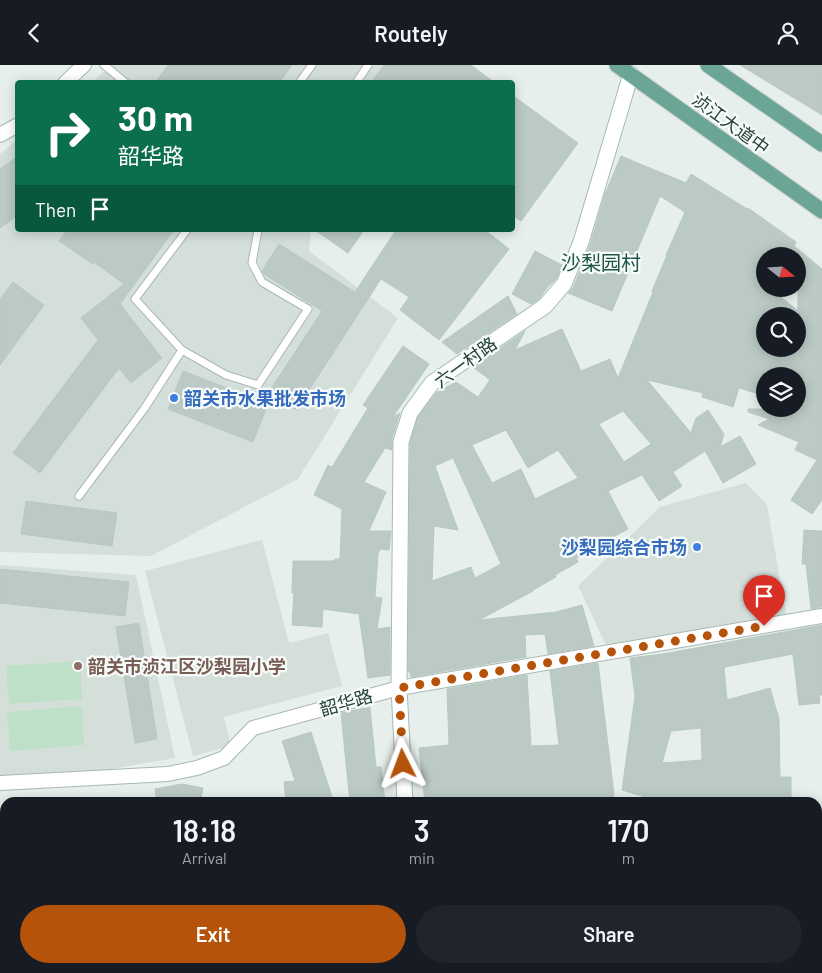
<!DOCTYPE html>
<meta charset="utf-8">
<style>
body{margin:0;font-family:Barlow,"Noto Sans SC",sans-serif;background:#20242c;color:#f1f3f6;height:100vh;display:flex;flex-direction:column;font-size:19px;white-space:nowrap}
*{box-sizing:border-box;margin:0}
p{font-size:16px;color:#9ea1a6}
.icon{flex:none;width:28px;height:28px;fill:none;stroke:currentColor;stroke-width:2;stroke-linecap:round;stroke-linejoin:round}
.map{position:relative;flex:1;overflow:hidden}
.sheet{position:absolute;left:0px;top:732px;width:822px;height:176px;display:flex;flex-direction:column;background:#171b24;border-radius:15px 15px 0 0;box-shadow:0 2px 12px #0003}
.sheet>*{flex:none}
.hud{position:absolute;left:15px;top:15px;width:500px;height:152px;border-radius:5px;box-shadow:0 2px 12px #0003;background:#0b6e4f;color:#fff;overflow:hidden}
.needle{width:32px;rotate:108deg}
.controls{position:absolute;left:756px;top:182px;display:grid;gap:10px}
.controls a{display:grid;place-items:center;width:50px;height:50px;border-radius:50%;background:#171b24;box-shadow:0 2px 12px #0003;font-size:25px}
.pin{position:absolute;display:grid;place-items:center;width:42px;height:42px;color:#fff;margin:-51px -21px;border-radius:50% 50% 50% 0;rotate:-45deg;box-shadow:0 0 5px #0007}
.pin .icon{rotate:45deg}
.me{position:absolute;width:55px;margin:-28px;rotate:357deg;stroke-linejoin:round;filter:drop-shadow(0 0 4px #0008)}
.turn{display:flex;align-items:center;gap:18px;height:105px;padding:0 20px;font-size:22px}
.turn .icon{width:65px;height:65px;stroke-width:2.5}
.turn b{display:block;font-size:35px;line-height:42px}
.then{display:flex;align-items:center;height:48px;padding:0 20px;background:#0003;gap:10px;font-size:19px}
.eta{display:flex;justify-content:space-evenly;align-items:center;height:85px;text-align:center}
.eta b{font-size:30px;font-weight:600;line-height:35px}
.primary-button{display:flex;gap:10px;margin-top:auto;padding:10px 20px}
.primary-button a{flex:1;height:58px;border-radius:30px;background:#b45309;color:#fff;font-size:20px;font-weight:600;line-height:58px;text-align:center}
.primary-button a+a{background:#20242c;color:#f1f3f6}
header{display:flex;justify-content:space-between;align-items:center;height:65px;padding:0 20px;background:#171b24;font-size:22px;font-weight:600}
.map>svg:first-child{display:block}
</style>
<header><svg class="icon" aria-label="back" viewBox="0 0 24 24"><path d="M15 5l-7 7 7 7"/></svg>Routely<svg class="icon" aria-label="person" viewBox="0 0 24 24"><circle cx="12" cy="8" r="4"/><path d="M4 21q1-7 8-7t8 7"/></svg></header>
<div class="map">
<svg width="822" height="908" viewBox="0 0 822 908">
<rect width="100%" height="100%" fill="#e6efeb"/>
<!-- built -->
<path fill="#d4dfda" d="M 112,0 L 425,0 L 413,17 L 91,18 Z
M 17,75 L 18,165 L 311,165 L 309,186 L 398,253 L 298,414 L 151,491 L 0,487 L 0,89 Z
M 746,418 L 767,440 L 787,554 L 608,584 L 578,521 L 660,442 Z
M 262,475 L 289,578 L 328,568 L 342,621 L 224,652 L 231,681 L 193,691 L 145,506 Z
M 0,500 L 136,510 L 175,693 L 82,709 L 0,710 Z"/>
<!-- green -->
<path fill="#bfe0c8" d="M 80,596 L 82,634 L 9,639 L 6,601 Z
M 82,641 L 84,680 L 10,686 L 7,647 Z"/>
<!-- building -->
<path fill="#bbcac4" stroke="#b8c9c2" fill-rule="evenodd" d="M 168,0 L 292,0 L 279,18 L 155,18 Z
M 384,0 L 471,0 L 495,18 L 371,18 Z
M 740,0 L 822,0 L 822,50 Z
M 512,30 L 578,78 L 521,156 L 512,150 Z
M 18,91 L 18,150 L 0,163 L 0,104 Z
M 621,91 L 686,118 L 691,109 L 747,144 L 748,143 L 796,177 L 794,181 L 822,204 L 822,435 L 812,449 L 791,435 L 817,395 L 795,385 L 799,377 L 758,360 L 769,354 L 748,347 L 748,344 L 798,344 L 798,311 L 765,311 L 765,331 L 739,323 L 733,342 L 702,332 L 703,328 L 647,315 L 691,368 L 696,353 L 708,345 L 724,369 L 720,382 L 740,371 L 756,399 L 723,418 L 705,386 L 673,407 L 682,421 L 659,436 L 642,410 L 608,426 L 628,464 L 591,484 L 592,487 L 576,493 L 578,497 L 555,510 L 556,512 L 533,525 L 533,526 L 479,555 L 556,547 L 582,540 L 594,581 L 548,589 L 545,569 L 525,570 L 526,592 L 411,612 L 410,607 L 408,607 L 410,378 L 418,352 L 436,328 L 456,317 L 478,332 L 490,315 L 473,302 L 525,266 L 515,285 L 562,264 L 581,306 L 610,294 L 618,313 L 653,227 L 652,226 L 667,190 L 666,190 L 685,147 L 660,131 L 612,246 L 568,228 L 573,223 L 590,180 L 605,129 ZM 765,191 L 798,191 L 798,246 L 771,224 L 765,224 ZM 765,251 L 798,251 L 798,284 L 765,284 ZM 623,346 L 651,379 L 624,397 L 599,359 ZM 506,365 L 528,403 L 558,385 L 578,413 L 535,434 L 521,404 L 492,418 L 472,380 ZM 453,393 L 501,499 L 475,513 L 471,502 L 432,516 L 434,461 L 458,465 L 435,401 Z
M 67,165 L 174,165 L 120,239 L 162,293 L 131,318 L 119,303 L 40,408 L 13,388 L 98,275 L 81,253 L 124,219 L 94,197 L 93,199 L 59,176 Z
M 315,165 L 364,165 L 348,188 Z
M 396,165 L 485,165 L 509,184 L 439,275 L 400,245 L 409,232 L 381,214 L 296,345 L 269,327 L 322,246 L 264,209 L 262,206 L 279,179 L 355,227 Z
M 535,186 L 562,200 L 556,214 L 550,220 L 549,220 L 539,234 L 531,239 L 512,229 Z
M 13,217 L 44,240 L 0,300 L 0,234 Z
M 508,231 L 517,249 L 457,289 L 442,277 Z
M 403,281 L 429,299 L 393,352 L 400,348 L 392,374 L 392,385 L 385,383 L 364,417 L 386,427 L 369,466 L 391,466 L 389,485 L 380,484 L 378,489 L 375,532 L 382,533 L 377,564 L 390,562 L 390,610 L 368,613 L 359,549 L 323,544 L 322,562 L 292,560 L 294,528 L 292,528 L 293,496 L 334,496 L 335,494 L 340,494 L 342,444 L 314,430 L 328,400 L 332,402 L 368,343 L 363,340 Z
M 183,306 L 268,339 L 253,377 L 168,344 Z
M 26,436 L 117,448 L 112,481 L 21,469 Z
M 804,465 L 822,466 L 822,542 L 811,544 L 806,499 L 802,499 Z
M 0,504 L 129,517 L 125,551 L 0,538 Z
M 139,558 L 157,674 L 135,678 L 116,562 Z
M 822,560 L 822,630 L 819,630 L 820,638 L 799,640 L 793,589 L 725,602 L 724,604 L 727,635 L 770,623 L 779,654 L 780,712 L 791,712 L 791,738 L 665,738 L 622,725 L 635,631 L 630,593 L 663,589 ZM 701,663 L 702,695 L 662,698 L 671,666 Z
M 598,598 L 614,729 L 612,738 L 425,738 L 419,683 L 449,680 L 447,624 L 527,610 L 531,681 L 559,680 L 550,606 Z
M 370,642 L 376,702 L 381,702 L 385,738 L 350,738 L 341,648 Z
M 311,667 L 334,738 L 286,738 L 284,717 L 295,716 L 282,676 Z
M 182,719 L 203,723 L 200,738 L 157,738 L 155,724 Z"/>
<g fill="none" stroke-linecap="round" stroke-linejoin="round">
<!-- lane casing -->
<g stroke="#a8b8b2" stroke-width="9">
<path id="lane" d="M 104,0 L 126,18
M 299,18 L 312,0
M 356,18 L 368,0
M 187,165 L 135,234 L 182,285 L 226,310 L 258,320 L 308,244 L 262,217 L 252,198 L 258,165
M 79,431 L 144,344 L 182,285"/>
</g>
<!-- street casing -->
<g stroke="#a8b8b2" stroke-width="16">
<path id="street" d="M 65,18 L 84,0
M 0,70 L 18,60
M 0,718 L 168,709 L 197,703 L 224,693 L 253,663 L 399,623 L 822,551
M 552,904 L 559,908"/>
</g>
<!-- secondary casing -->
<g stroke="#a4bbb3" stroke-width="17">
<path id="secondary" d="M 405,738 L 399,623 L 401,377 L 410,348 L 432,318 L 545,241 L 564,219 L 581,177 L 631,9
M 385,908 L 386,904"/>
</g>
<!-- primary casing -->
<g stroke="#c2cac8" stroke-width="17">
<path id="primary" d="M 617,0 L 822,146
M 708,0 L 822,79"/>
</g>
<!-- lane -->
<use href="#lane" stroke="#fff" stroke-width="7"/>
<!-- street -->
<use href="#street" stroke="#fff" stroke-width="14"/>
<!-- secondary -->
<use href="#secondary" stroke="#fff" stroke-width="15"/>
<!-- primary -->
<use href="#primary" stroke="#6aa596" stroke-width="15"/>
</g>
<g fill="none" stroke-linecap="round" stroke-linejoin="round">
<!-- route -->
<path stroke="#b45309" stroke-width="9" stroke-dasharray="0 16.2" d="M 403,699 L 399,623 L 764,561"/>
</g>
<!-- markers -->
<g fill="#3f7fe0" stroke="#f7fbf9" stroke-width="2">
<circle cx="174" cy="333" r="5"/>
<circle cx="697" cy="482" r="5"/>
</g>
<circle fill="#8d6e63" stroke="#f7fbf9" stroke-width="2" cx="78" cy="601" r="5"/>
<g text-anchor="middle" dominant-baseline="central" stroke-width="4.5" stroke-linejoin="round" paint-order="stroke">
<!-- street labels -->
<g font-size="18" fill="#24423a" stroke="#f7fbf9">
<text transform="translate(731 58) rotate(36)">浈江大道中</text>
<text transform="translate(465 297) rotate(-36)">六一村路</text>
<text transform="translate(346 637) rotate(-16)">韶华路</text>
</g>
<!-- shop labels -->
<g font-size="18" font-weight="bold" fill="#366cbe" stroke="#f7fbf9" text-anchor="start">
<text x="184" y="333">韶关市水果批发市场</text>
<text x="687" y="482" text-anchor="end">沙梨园综合市场</text>
</g>
<!-- education labels -->
<g font-size="18" font-weight="bold" fill="#785e54" stroke="#f7fbf9" text-anchor="start">
<text x="88" y="601">韶关市浈江区沙梨园小学</text>
</g>
<!-- quarter labels -->
<g font-size="20" fill="#1f5548" stroke="#f7fbf9">
<text x="601" y="197">沙梨园村</text>
</g>
</g>
</svg>
<div class="controls">
<a><svg class="needle" viewBox="-14 -14 28 28"><path d="M0-13l5 13h-10z" fill="#e53935"/><path d="M0 13l5-13h-10z" fill="#9ea1a6"/></svg></a>
<a><svg class="icon" aria-label="search" viewBox="0 0 24 24"><circle cx="10" cy="10" r="6"/><path d="M15 15l6 6"/></svg></a>
<a><svg class="icon" aria-label="layers" viewBox="0 0 24 24"><path d="M12 4l9 5-9 5-9-5zM3 14l9 5 9-5"/></svg></a>
</div>
<div class="pin" style="left:764px;top:561px;background:#d93025"><svg class="icon" aria-label="arrive" viewBox="0 0 24 24"><path d="M6 21V4h12l-3 4 3 4H6"/></svg></div>
<svg class="me" style="left:403px;top:699px" viewBox="-20 -20 40 40"><path d="M0-17L14 15 0 8-14 15z" fill="#b45309" stroke="#fff" stroke-width="4"/></svg>
<div class="hud">
<div class="turn"><svg class="icon" aria-label="right" viewBox="0 0 24 24"><path d="M7 20v-9h11M14 6l5 5-5 5"/></svg><div><b>30 m</b>韶华路</div></div>
<div class="then">Then<svg class="icon" aria-label="arrive" viewBox="0 0 24 24"><path d="M6 21V4h12l-3 4 3 4H6"/></svg></div>
</div>
<section class="sheet">
<div class="eta">
<div><b>18:18</b><p>Arrival</p></div>
<div><b>3</b><p>min</p></div>
<div><b>170</b><p>m</p></div>
</div>
<div class="primary-button"><a>Exit</a><a>Share</a></div>
</section>
</div>
